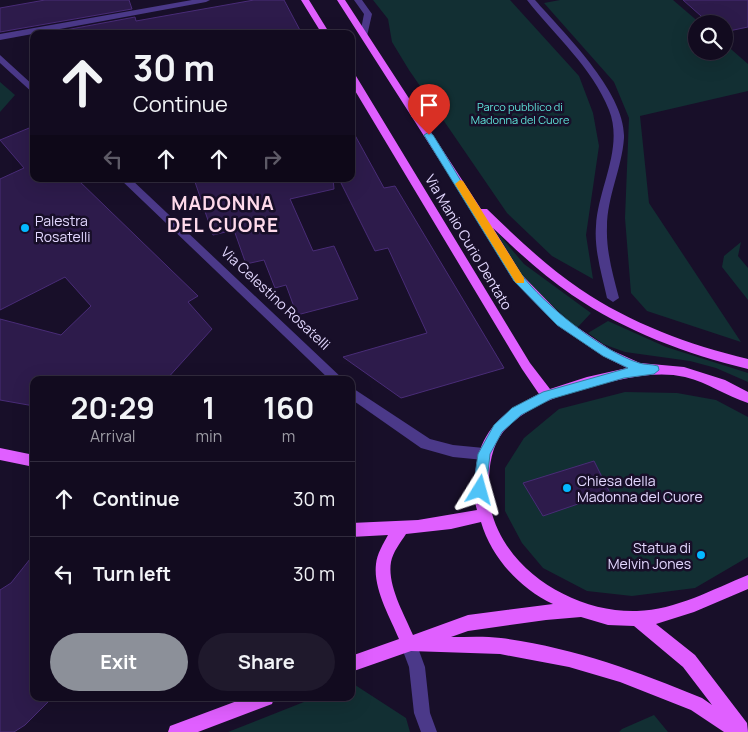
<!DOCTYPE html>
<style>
body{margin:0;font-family:Manrope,sans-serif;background:#1f192c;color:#f1f3f6;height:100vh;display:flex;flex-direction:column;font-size:19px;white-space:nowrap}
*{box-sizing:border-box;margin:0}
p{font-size:16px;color:#9c9ba4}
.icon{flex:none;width:28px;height:28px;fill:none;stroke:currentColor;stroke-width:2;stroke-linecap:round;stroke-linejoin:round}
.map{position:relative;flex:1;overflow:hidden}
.sheet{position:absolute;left:30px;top:376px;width:325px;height:325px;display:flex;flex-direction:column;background:#120b1f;border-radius:10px;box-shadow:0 5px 20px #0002,0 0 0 1px #312b3d}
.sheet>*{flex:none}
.banner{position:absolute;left:30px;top:30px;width:325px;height:152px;border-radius:10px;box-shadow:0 5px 20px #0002,0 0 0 1px #312b3d;background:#120b1f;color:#f1f3f6;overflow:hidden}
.buttons{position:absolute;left:688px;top:15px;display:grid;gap:10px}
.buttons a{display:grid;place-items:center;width:45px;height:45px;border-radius:50%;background:#120b1f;box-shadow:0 5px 20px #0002,0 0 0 1px #312b3d;font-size:25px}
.pin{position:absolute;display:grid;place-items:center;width:42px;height:42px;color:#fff;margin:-51px -21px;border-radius:50% 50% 50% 0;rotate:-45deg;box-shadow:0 0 5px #0007}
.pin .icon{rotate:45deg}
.me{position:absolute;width:55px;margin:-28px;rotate:8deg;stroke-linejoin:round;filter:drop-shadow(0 0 4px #0008)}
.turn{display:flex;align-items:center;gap:18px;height:105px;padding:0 20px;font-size:22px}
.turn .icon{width:65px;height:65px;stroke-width:2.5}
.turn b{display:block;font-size:35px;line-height:42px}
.lanes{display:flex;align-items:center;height:48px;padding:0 20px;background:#0003;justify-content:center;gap:25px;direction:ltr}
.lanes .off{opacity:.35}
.eta{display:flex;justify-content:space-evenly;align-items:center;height:85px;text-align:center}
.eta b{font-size:30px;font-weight:700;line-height:35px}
.primary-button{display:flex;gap:10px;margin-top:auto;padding:10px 20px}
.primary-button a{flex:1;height:58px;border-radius:30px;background:#8c9099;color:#fff;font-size:20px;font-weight:700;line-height:58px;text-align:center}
.primary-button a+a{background:#1f192c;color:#f1f3f6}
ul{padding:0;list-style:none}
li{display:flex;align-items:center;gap:15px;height:75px;padding:0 20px;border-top:1px solid #312b3d}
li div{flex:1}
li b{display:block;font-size:19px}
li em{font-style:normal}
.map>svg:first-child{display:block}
</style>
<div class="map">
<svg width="748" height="732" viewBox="0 0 748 732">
<rect width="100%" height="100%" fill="#180f29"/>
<!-- green -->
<path fill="#122f33" d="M 373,0 L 510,0 L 579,76 L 593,113 L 599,146 L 586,235 L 593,279 L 552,256 L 507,213 L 409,70 L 392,42 L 388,19 Z
M 560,0 L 673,0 L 701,24 L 696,24 L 696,51 L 724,51 L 724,43 L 748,64 L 748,91 L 640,116 L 649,203 L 741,342 L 647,311 L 631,293 L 625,218 L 629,118 L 614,82 L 544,3 Z
M 0,82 L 15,95 L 0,112 Z
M 496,231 L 524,264 L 591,313 L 577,328 L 521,277 Z
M 741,242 L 738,256 L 748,268 L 748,300 L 722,267 L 724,256 Z
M 608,321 L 666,347 L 748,373 L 748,382 L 716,368 L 690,361 L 625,352 L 603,344 L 588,333 Z
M 625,392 L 677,393 L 716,400 L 748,417 L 748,557 L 695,588 L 632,596 L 587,591 L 543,568 L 522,543 L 505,511 L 505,468 L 524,438 L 559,409 Z
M 352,683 L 406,718 L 410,732 L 228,732 L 314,698 L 351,698 Z
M 654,715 L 668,732 L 619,732 L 622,729 Z"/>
<!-- building -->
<path fill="#2d1b4b" stroke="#492c77" d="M 45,0 L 129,0 L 132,9 L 0,32 L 0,8 Z
M 254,0 L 284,0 L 302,34 L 44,34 L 135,17 L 136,21 Z
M 683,0 L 748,0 L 748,27 L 724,32 L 724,24 L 710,24 Z
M 34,126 L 34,179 L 77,179 L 198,296 L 188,302 L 212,329 L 166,380 L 34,380 L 34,406 L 0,400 L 0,319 L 61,335 L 91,306 L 65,277 L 0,310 L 0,179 L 24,168 L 0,140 Z
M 351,128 L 384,188 L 395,186 L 504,368 L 401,398 L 343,357 L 427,333 L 388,248 L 375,251 L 339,179 L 351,179 Z
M 194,179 L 333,179 L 334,189 L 290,199 L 313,251 L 334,246 L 358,299 L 297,315 L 286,285 L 275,288 L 264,260 L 246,264 L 234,230 L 213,235 Z
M 594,461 L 610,493 L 543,516 L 523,483 Z
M 34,554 L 34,698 L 52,698 L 25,725 L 14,732 L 0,732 L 0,590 L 11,583 Z"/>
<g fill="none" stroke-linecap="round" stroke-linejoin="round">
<!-- minor -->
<path fill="#4b3989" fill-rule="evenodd" d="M 192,0 L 210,0 L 206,2 L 0,40 L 0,34 Z
M 354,0 L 362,0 L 372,14 L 367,36 L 360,34 L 364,14 Z
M 527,0 L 535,0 C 564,33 626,93 624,138 C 622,168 607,197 607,227 C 606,251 613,275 619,298 L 613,302 L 607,298 C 602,275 594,250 596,226 C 598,188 624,148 609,110 C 592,67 555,36 527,0 Z
M 0,55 L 34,86 L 34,94 L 0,63 Z
M 120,179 L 131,179 L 344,380 L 330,380 Z
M 351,387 L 430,439 L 453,445 L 484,448 L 489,450 L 491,454 L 489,458 L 484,460 L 453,457 L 421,448 L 351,399 Z
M 408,635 L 414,637 L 425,667 L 430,713 L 437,732 L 421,732 L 414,713 L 409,667 L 400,643 L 402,637 Z"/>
<!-- major -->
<path fill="#e05fff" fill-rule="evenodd" d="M 301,0 L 309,0 L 330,34 L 322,34 Z
M 337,0 L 345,0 L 481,209 L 487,209 C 516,237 546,266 580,289 C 630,323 689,345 748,359 L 748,369 C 686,354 625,331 572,295 C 543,275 518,252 493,228 L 522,275 L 565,319 L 611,350 L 640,363 L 684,367 L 725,380 L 748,392 L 748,403 C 726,396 709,383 685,377 C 655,370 623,379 593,386 C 561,394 525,407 503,432 C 492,446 489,465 489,482 C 489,489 488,498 490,505 C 502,569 574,613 637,611 C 676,610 713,589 748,575 L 748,589 L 694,612 L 656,624 L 695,655 L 747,723 L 748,732 L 724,732 L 691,710 L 620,682 L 569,667 L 500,654 L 411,651 L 351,672 L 351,656 L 399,639 C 390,617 373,589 376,564 C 377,554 383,544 388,535 L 351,537 L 351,523 L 418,520 L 477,510 C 474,501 475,492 475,483 C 475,436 499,413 539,394 L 522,369 L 351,84 L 351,73 L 356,76 L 530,363 L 550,389 L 587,377 L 627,368 L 603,356 L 557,325 L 514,281 L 465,200 ZM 481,522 C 491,557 520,589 553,604 L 468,615 L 413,635 C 404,614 387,585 391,562 C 393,552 400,543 406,534 L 451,529 ZM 581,617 L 608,625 L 634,626 L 683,667 L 712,705 L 702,698 C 637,671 571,647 501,638 C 485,636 468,637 451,637 L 468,631 L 546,620 Z
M 0,448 L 34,455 L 34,467 L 0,460 Z
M 245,698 L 274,698 L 272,704 L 198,732 L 168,732 L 170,726 Z"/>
</g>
<!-- route -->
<path fill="#4fc3f7" stroke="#337fa1" d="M 429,132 L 433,135 C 462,181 488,230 521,274 C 543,304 603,352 639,363 C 645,365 651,364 658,366 L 659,370 L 654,374 L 624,378 L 551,399 L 521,415 L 502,432 L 490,454 L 486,490 L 480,495 L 473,490 L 478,454 L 494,425 L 512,408 L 543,392 L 628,368 L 603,356 L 557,325 L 514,281 L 424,135 Z"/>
<!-- slow -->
<path fill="#f59e0b" d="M 460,180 L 463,181 L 524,278 L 524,283 L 516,283 L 455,184 Z"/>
<!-- markers -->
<g fill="#04b9ff" stroke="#180f29" stroke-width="2">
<circle cx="25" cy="228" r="5"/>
<circle cx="567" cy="488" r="5"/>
<circle cx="701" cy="555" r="5"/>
</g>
<g text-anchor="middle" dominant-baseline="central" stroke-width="5" stroke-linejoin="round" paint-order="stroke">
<!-- far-park labels -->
<g font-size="11" fill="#5fe4da" stroke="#180f29">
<text x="520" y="106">Parco pubblico di<tspan x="520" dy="13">Madonna del Cuore</tspan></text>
</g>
<!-- poi labels -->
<g font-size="14" fill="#e3d8ff" stroke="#180f29" text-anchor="start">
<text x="35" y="220">Palestra<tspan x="35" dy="16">Rosatelli</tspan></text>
<text x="577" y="480">Chiesa della<tspan x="577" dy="16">Madonna del Cuore</tspan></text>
<text x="691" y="547" text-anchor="end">Statua di<tspan x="691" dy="16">Melvin Jones</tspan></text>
</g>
<!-- street labels -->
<g font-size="14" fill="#e3d8ff" stroke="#180f29">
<text transform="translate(469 242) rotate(59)">Via Manio Curio Dentato</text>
<text transform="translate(276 298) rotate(43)">Via Celestino Rosatelli</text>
</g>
<!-- district labels -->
<g font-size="19" font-weight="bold" letter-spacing="1" fill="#ffdaeb" stroke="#180f29">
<text x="223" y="203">MADONNA<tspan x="223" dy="22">DEL CUORE</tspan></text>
</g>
</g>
</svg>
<div class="buttons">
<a><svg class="icon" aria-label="search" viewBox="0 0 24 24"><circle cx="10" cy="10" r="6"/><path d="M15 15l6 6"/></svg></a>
</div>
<div class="pin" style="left:429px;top:135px;background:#d93025"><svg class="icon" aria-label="arrive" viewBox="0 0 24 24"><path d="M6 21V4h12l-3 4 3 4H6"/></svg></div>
<svg class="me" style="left:480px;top:490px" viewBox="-20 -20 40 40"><path d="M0-17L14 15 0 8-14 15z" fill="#4fc3f7" stroke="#fff" stroke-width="4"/></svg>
<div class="banner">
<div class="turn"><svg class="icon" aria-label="ahead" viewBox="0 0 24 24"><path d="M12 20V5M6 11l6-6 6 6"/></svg><div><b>30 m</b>Continue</div></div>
<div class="lanes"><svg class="icon off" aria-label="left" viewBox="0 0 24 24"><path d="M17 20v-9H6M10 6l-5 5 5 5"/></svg><svg class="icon" aria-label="ahead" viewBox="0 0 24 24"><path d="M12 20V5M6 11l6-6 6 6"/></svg><svg class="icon" aria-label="ahead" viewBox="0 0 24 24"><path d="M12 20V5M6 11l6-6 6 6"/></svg><svg class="icon off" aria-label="right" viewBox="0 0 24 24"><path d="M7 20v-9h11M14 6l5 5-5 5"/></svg></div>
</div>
<section class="sheet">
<div class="eta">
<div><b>20:29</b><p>Arrival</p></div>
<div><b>1</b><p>min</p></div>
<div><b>160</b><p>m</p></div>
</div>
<ul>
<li><svg class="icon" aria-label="ahead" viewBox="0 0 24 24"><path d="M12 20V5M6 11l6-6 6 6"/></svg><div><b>Continue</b></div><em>30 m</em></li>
<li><svg class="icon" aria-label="left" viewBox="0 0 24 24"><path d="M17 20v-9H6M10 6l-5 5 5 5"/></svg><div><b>Turn left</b></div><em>30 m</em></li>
</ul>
<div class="primary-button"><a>Exit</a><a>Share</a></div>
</section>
</div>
